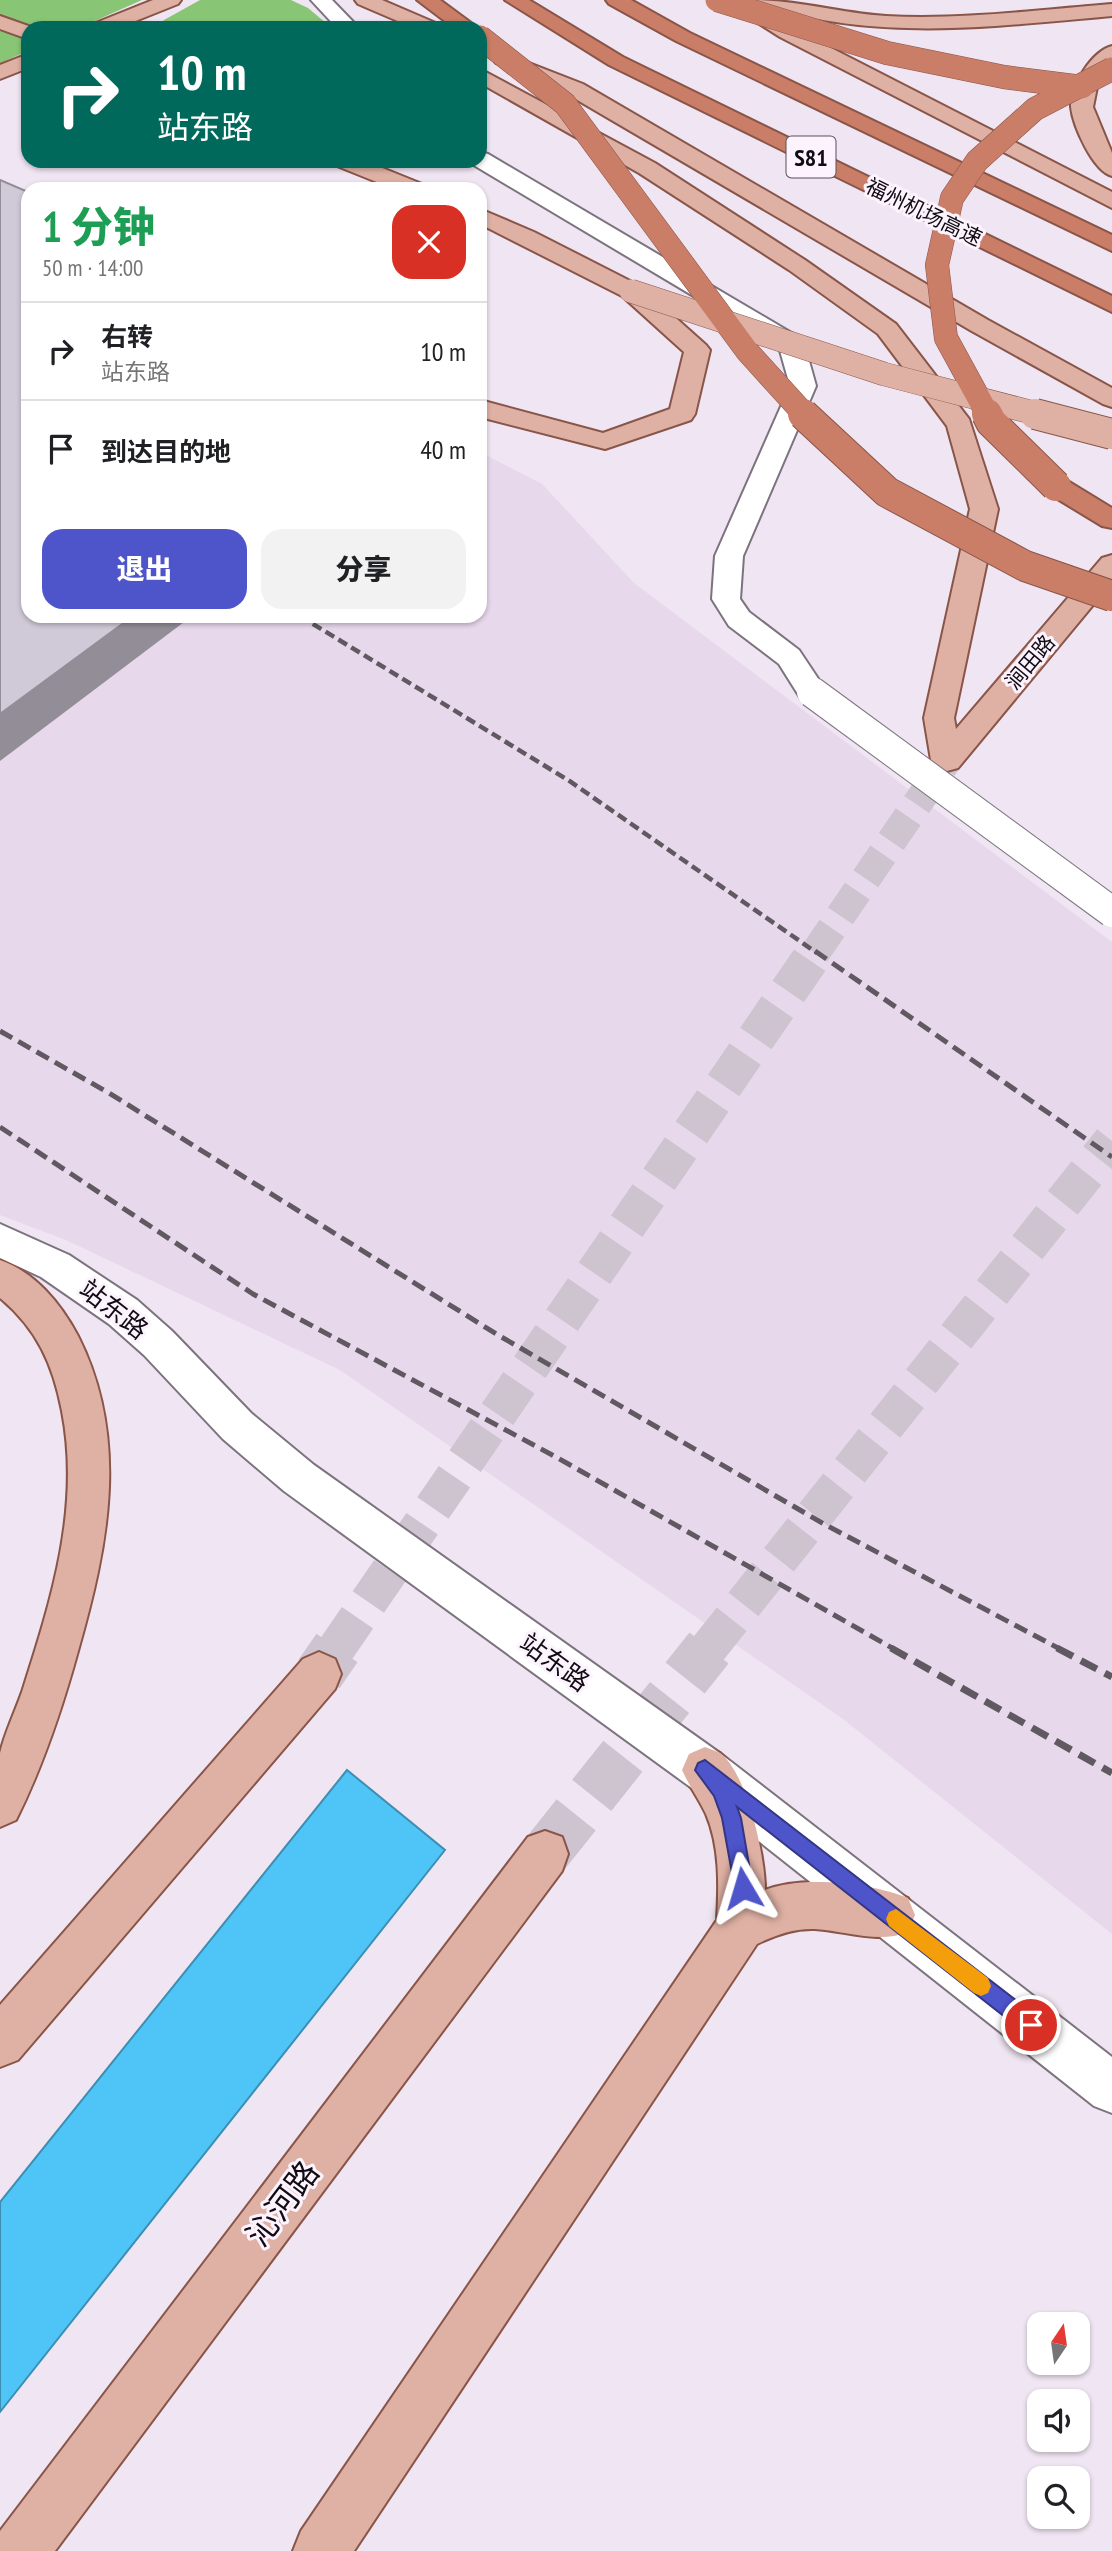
<!DOCTYPE html>
<html lang="zh">
<meta charset="utf-8">
<style>
body{margin:0;font-family:"PT Sans Narrow","Noto Sans SC",sans-serif;background:#f2f2f2;color:#202124;height:100vh;display:flex;flex-direction:column;font-size:26px;white-space:nowrap}
*{box-sizing:border-box;margin:0}
p{font-size:23px;color:#757577}
.icon{flex:none;width:38px;height:38px;fill:none;stroke:currentColor;stroke-width:2;stroke-linecap:round;stroke-linejoin:round}
.map{position:relative;flex:1;overflow:hidden}
.side{position:absolute;left:21px;top:182px;width:466px;height:441px;display:flex;flex-direction:column;background:#fff;border-radius:21px;box-shadow:0 2px 5px #0004}
.side>*{flex:none}
.hud{position:absolute;left:21px;top:21px;width:466px;height:147px;border-radius:21px;box-shadow:0 2px 5px #0004;background:#00695c;color:#fff;overflow:hidden}
.needle{width:46px;rotate:13deg}
.controls{position:absolute;left:1027px;top:2312px;display:grid;gap:14px}
.controls a{display:grid;place-items:center;width:63px;height:63px;border-radius:14px;background:#fff;box-shadow:0 2px 5px #0004;font-size:35px}
.pin{position:absolute;display:grid;place-items:center;width:60px;height:60px;color:#fff;margin:-30px;border:4px solid #fff;border-radius:50%;box-shadow:0 2px 7px #0007}
.me{position:absolute;width:77px;margin:-38px;rotate:353deg;stroke-linejoin:round;filter:drop-shadow(0 0 5px #0008)}
.turn{display:flex;align-items:center;gap:24px;height:147px;padding:0 21px;font-size:32px}
.turn .icon{width:91px;height:91px;stroke-width:2.5}
.turn b{display:block;font-size:49px;line-height:60px}
.round{display:grid;place-items:center;flex:none;width:74px;height:74px;border-radius:21px;background:#f2f2f2}
.headline{display:flex;align-items:center;justify-content:space-between;height:119px;padding:0 21px}
h1{font-size:42px;font-weight:800;line-height:52px;color:#1e9e55}
.action{display:flex;gap:14px;margin-top:auto;padding:14px 21px}
.action a{flex:1;height:80px;border-radius:21px;background:#4e54ca;color:#fff;font-size:28px;font-weight:800;line-height:80px;text-align:center}
.action a+a{background:#f2f2f2;color:#202124}
ul{padding:0;list-style:none}
li{display:flex;align-items:center;gap:21px;height:98px;padding:0 21px;border-top:2px solid #e0e0e0}
li div{flex:1}
li b{display:block;font-size:26px}
li em{font-style:normal}
.map>svg:first-child{display:block}
</style>
<div class="map">
<svg width="1112" height="2551" viewBox="0 0 1112 2551">
<rect width="100%" height="100%" fill="#f0e5f2"/>
<!-- built -->
<path fill="#e7d8eb" d="M 0,212 L 28,616 L 480,616 L 480,452 L 542,484 L 634,583 L 1112,942 L 1112,1934 L 843,1719 L 340,1370 L 66,1240 L 0,1215 Z"/>
<!-- forest -->
<path fill="#88c676" d="M 0,0 L 142,0 L 79,28 L 28,28 L 28,51 L 0,63 Z
M 200,0 L 291,0 L 308,8 L 332,28 L 156,28 L 164,20 Z"/>
<!-- water -->
<path fill="#4fc5f7" stroke="#3c8eb2" stroke-width="2" d="M 347,1770 L 445,1850 L 0,2412 L 0,2202 Z"/>
<g fill="none" stroke-linecap="round" stroke-linejoin="round">
<!-- major-tunnel-far2 -->
<path stroke="#cec4d0" stroke-width="30" stroke-dasharray="30 15" stroke-linecap="butt" d="M 815,953 L 947,760"/>
<!-- major-tunnel-far1 -->
<path stroke="#cec4d0" stroke-width="38" stroke-dasharray="38 19" stroke-linecap="butt" d="M 336,1649 L 816,951
M 708,1649 L 1112,1141"/>
<!-- major-tunnel -->
<path stroke="#cec4d0" stroke-width="50" stroke-dasharray="50 25" stroke-linecap="butt" d="M 319,1674 L 337,1648
M 545,1854 L 709,1648"/>
<!-- minor casing -->
<g stroke="#7c737e" stroke-width="4">
<path id="minor" d="M 311,0 L 332,0 L 359,28 L 337,28 Z
M 480,152 L 488,154 L 800,338 L 804,343 L 816,386 L 743,556 L 740,599 L 749,612 L 799,650 L 827,692 L 823,699 L 812,702 L 801,699 L 779,664 L 729,626 L 712,599 L 715,556 L 790,386 L 779,347 L 472,164 L 470,161 L 480,161 Z
M 0,1224 L 69,1255 L 137,1300 L 172,1331 L 251,1413 L 314,1465 L 721,1754 L 1112,2057 L 1112,2113 L 1094,2106 L 689,1786 L 284,1491 L 223,1439 L 144,1355 L 109,1324 L 41,1277 L 0,1258 Z"/>
</g>
<!-- major casing -->
<g stroke="#895549" stroke-width="4">
<path id="major" d="M 153,0 L 181,0 L 178,4 L 118,28 L 90,28 L 93,24 Z
M 355,0 L 382,0 L 438,24 L 441,28 L 414,28 L 358,4 Z
M 753,0 C 798,0 841,13 886,16 C 961,20 1037,10 1112,4 L 1112,16 C 989,27 876,42 756,4 Z
M 746,1 L 794,29 L 1112,192 L 1112,208 L 780,37 L 739,11 L 736,7 L 739,3 Z
M 0,16 L 34,28 L 28,28 L 28,39 L 0,29 Z
M 1112,46 L 1112,65 L 1098,82 L 1093,107 L 1112,153 L 1112,176 C 1093,171 1073,126 1071,107 C 1070,86 1092,51 1112,46 Z
M 503,53 L 583,84 L 988,320 L 1112,388 L 1112,407 L 1103,404 L 970,330 L 567,94 L 496,63 L 493,59 L 496,55 Z
M 28,54 L 28,68 L 0,79 L 0,65 Z
M 480,69 L 655,163 L 805,260 L 896,324 L 969,419 L 998,509 L 954,718 L 956,729 L 1102,558 L 1112,555 L 1112,582 L 958,768 L 947,771 L 936,768 L 931,760 L 924,718 L 970,509 L 947,426 L 878,334 L 789,270 L 639,173 L 480,83 Z
M 334,161 L 365,161 L 422,184 L 425,189 L 394,189 L 337,166 Z
M 480,209 L 534,232 L 640,286 L 706,345 L 710,350 L 695,414 L 691,420 L 605,449 L 480,417 L 480,400 L 603,433 L 670,409 L 684,352 L 622,296 L 480,224 Z
M 0,1260 C 35,1272 61,1304 78,1336 C 130,1439 108,1546 78,1651 C 62,1709 43,1766 16,1820 L 0,1827 C 0,1806 0,1773 0,1753 C 5,1732 15,1712 22,1692 C 51,1601 81,1508 62,1411 C 53,1364 37,1329 0,1298 Z
M 319,1652 L 335,1659 L 341,1674 L 335,1689 L 18,2060 L 0,2067 L 0,2005 L 303,1659 Z
M 705,1747 C 710,1749 716,1751 720,1753 C 748,1774 765,1857 765,1890 C 803,1875 871,1883 908,1898 L 915,1915 L 908,1932 C 879,1944 846,1931 815,1929 C 795,1928 775,1935 757,1944 L 354,2551 L 293,2551 L 301,2531 L 717,1920 C 719,1885 720,1847 706,1814 C 699,1799 689,1786 682,1770 L 689,1754 Z
M 545,1831 L 562,1837 L 568,1854 L 562,1871 L 55,2551 L 0,2551 L 0,2531 L 528,1837 Z"/>
</g>
<!-- highway casing -->
<g stroke="#895549" stroke-width="4">
<path id="highway" d="M 417,0 L 440,0 L 478,28 L 454,28 Z
M 505,0 L 529,0 L 623,57 L 1112,296 L 1112,312 L 609,65 Z
M 606,0 L 631,0 L 690,33 L 1112,235 L 1112,251 L 676,41 L 609,4 Z
M 1056,478 L 1066,480 L 1112,508 L 1112,528 L 1102,526 L 1046,492 L 1042,486 L 1046,480 Z"/>
</g>
<!-- minor -->
<use href="#minor" fill="#fff" fill-rule="evenodd"/>
<!-- major -->
<use href="#major" fill="#dfb1a4" fill-rule="evenodd"/>
<!-- highway -->
<use href="#highway" fill="#ca7d67" fill-rule="evenodd"/>
<!-- rail-far2 -->
<path stroke="#605961" stroke-width="4.5" stroke-dasharray="10 5" stroke-linecap="butt" d="M 300,616 L 568,780 L 817,953"/>
<!-- rail-far1 -->
<path stroke="#605961" stroke-width="5" stroke-dasharray="14 7" stroke-linecap="butt" d="M 815,951 L 1112,1157
M 0,1031 L 109,1093 L 498,1335 L 824,1524 L 1060,1649
M 0,1127 L 253,1294 L 556,1457 L 894,1649"/>
<!-- rail -->
<path stroke="#605961" stroke-width="7" stroke-dasharray="18 9" stroke-linecap="butt" d="M 891,1648 L 1112,1773
M 1057,1648 L 1112,1677"/>
<!-- minor-bridge casing -->
<g stroke="#7c737e" stroke-width="32" stroke-linecap="butt">
<path id="minor-bridge" d="M 812,692 L 1112,912"/>
</g>
<!-- major-bridge-far1 casing -->
<g stroke="#895549" stroke-width="24" stroke-linecap="butt">
<path id="major-bridge-far1" d="M 631,291 L 884,374 L 1042,415"/>
</g>
<!-- major-bridge casing -->
<g stroke="#895549" stroke-width="32" stroke-linecap="butt">
<path id="major-bridge" d="M 1035,414 L 1112,434"/>
</g>
<!-- highway-bridge-far1 casing -->
<g stroke="#895549" stroke-width="24" stroke-linecap="butt">
<path id="highway-bridge-far1" d="M 717,0 L 887,53 L 1004,77 L 1082,87
M 480,37 L 565,104 L 747,351 L 805,415
M 988,415 L 946,338 L 937,265 L 952,198 L 977,161 L 1035,109 L 1112,69"/>
</g>
<!-- highway-bridge casing -->
<g stroke="#895549" stroke-width="32" stroke-linecap="butt">
<path id="highway-bridge" d="M 803,414 L 887,492 L 1025,566 L 1112,596
M 987,414 L 991,422 L 1056,486"/>
</g>
<!-- minor-bridge -->
<use href="#minor-bridge" stroke="#fff" stroke-width="30"/>
<!-- major-bridge-far1 -->
<use href="#major-bridge-far1" stroke="#dfb1a4" stroke-width="23"/>
<!-- major-bridge -->
<use href="#major-bridge" stroke="#dfb1a4" stroke-width="30"/>
<!-- highway-bridge-far1 -->
<use href="#highway-bridge-far1" stroke="#ca7d67" stroke-width="23"/>
<!-- highway-bridge -->
<use href="#highway-bridge" stroke="#ca7d67" stroke-width="30"/>
</g>
<!-- shaded-wall -->
<path fill="#928d96" d="M 133,616 L 192,616 L 0,761 L 0,714 Z"/>
<!-- building -->
<path fill="#d0c9d7" stroke="#928d96" stroke-width="2" d="M 0,180 L 28,192 L 28,616 L 133,616 L 0,714 Z"/>
<!-- route -->
<path fill="#4e54ca" stroke="#333783" stroke-width="2" d="M 705,1760 L 1039,2018 L 1042,2025 L 1039,2032 L 1031,2035 L 1024,2032 L 737,1807 L 741,1818 L 753,1888 L 750,1895 L 743,1898 L 736,1895 L 722,1818 L 714,1796 L 695,1770 L 698,1763 Z"/>
<!-- slow -->
<path fill="#f59e0b" d="M 896,1909 L 988,1978 L 991,1986 L 988,1993 L 981,1996 L 974,1993 L 889,1926 L 886,1919 L 889,1912 Z"/>
<g text-anchor="middle" dominant-baseline="central" stroke-width="6" stroke-linejoin="round" paint-order="stroke">
<!-- far-street labels -->
<g font-size="21" fill="#100c11" stroke="#fcf3fe">
<text transform="translate(924 212) rotate(26)">福州机场高速</text>
<text transform="translate(1030 662) rotate(-50)">涧田路</text>
</g>
<!-- shield labels -->
<rect fill="#fcf3fe" stroke="#575158" stroke-width="2" x="786.5" y="136.5" width="49" height="41" rx="5"/>
<g font-size="24" font-weight="bold" fill="#100c11">
<text x="811" y="157">S81</text>
</g>
<!-- street labels -->
<g font-size="26" fill="#100c11" stroke="#fcf3fe">
<text transform="translate(114 1309) rotate(38)">站东路</text>
<text transform="translate(555 1662) rotate(36)">站东路</text>
</g>
<!-- near-street labels -->
<g font-size="32" fill="#100c11" stroke="#fcf3fe">
<text transform="translate(282 2203) rotate(-53)">沁河路</text>
</g>
</g>
</svg>
<div class="controls">
<a><svg class="needle" viewBox="-14 -14 28 28"><path d="M0-13l5 13h-10z" fill="#e53935"/><path d="M0 13l5-13h-10z" fill="#757577"/></svg></a>
<a><svg class="icon" aria-label="sound" viewBox="0 0 24 24"><path d="M4 9h4l5-4v14l-5-4H4zM17 9q2 3 0 6"/></svg></a>
<a><svg class="icon" aria-label="search" viewBox="0 0 24 24"><circle cx="10" cy="10" r="6"/><path d="M15 15l6 6"/></svg></a>
</div>
<div class="pin" style="left:1031px;top:2025px;background:#d93025"><svg class="icon" aria-label="arrive" viewBox="0 0 24 24"><path d="M6 21V4h12l-3 4 3 4H6"/></svg></div>
<svg class="me" style="left:743px;top:1888px" viewBox="-20 -20 40 40"><path d="M0-17L14 15 0 8-14 15z" fill="#4e54ca" stroke="#fff" stroke-width="4"/></svg>
<div class="hud">
<div class="turn"><svg class="icon" aria-label="right" viewBox="0 0 24 24"><path d="M7 20v-9h11M14 6l5 5-5 5"/></svg><div><b>10 m</b>站东路</div></div>
</div>
<section class="side">
<div class="headline"><div><h1>1 分钟</h1><p>50 m · 14:00</p></div><a class="round" style="background:#d93025;color:#fff"><svg class="icon" aria-label="close" viewBox="0 0 24 24"><path d="M6 6l12 12M18 6L6 18"/></svg></a></div>
<ul>
<li><svg class="icon" aria-label="right" viewBox="0 0 24 24"><path d="M7 20v-9h11M14 6l5 5-5 5"/></svg><div><b>右转</b><p>站东路</p></div><em>10 m</em></li>
<li><svg class="icon" aria-label="arrive" viewBox="0 0 24 24"><path d="M6 21V4h12l-3 4 3 4H6"/></svg><div><b>到达目的地</b></div><em>40 m</em></li>
</ul>
<div class="action"><a>退出</a><a>分享</a></div>
</section>
</div>
